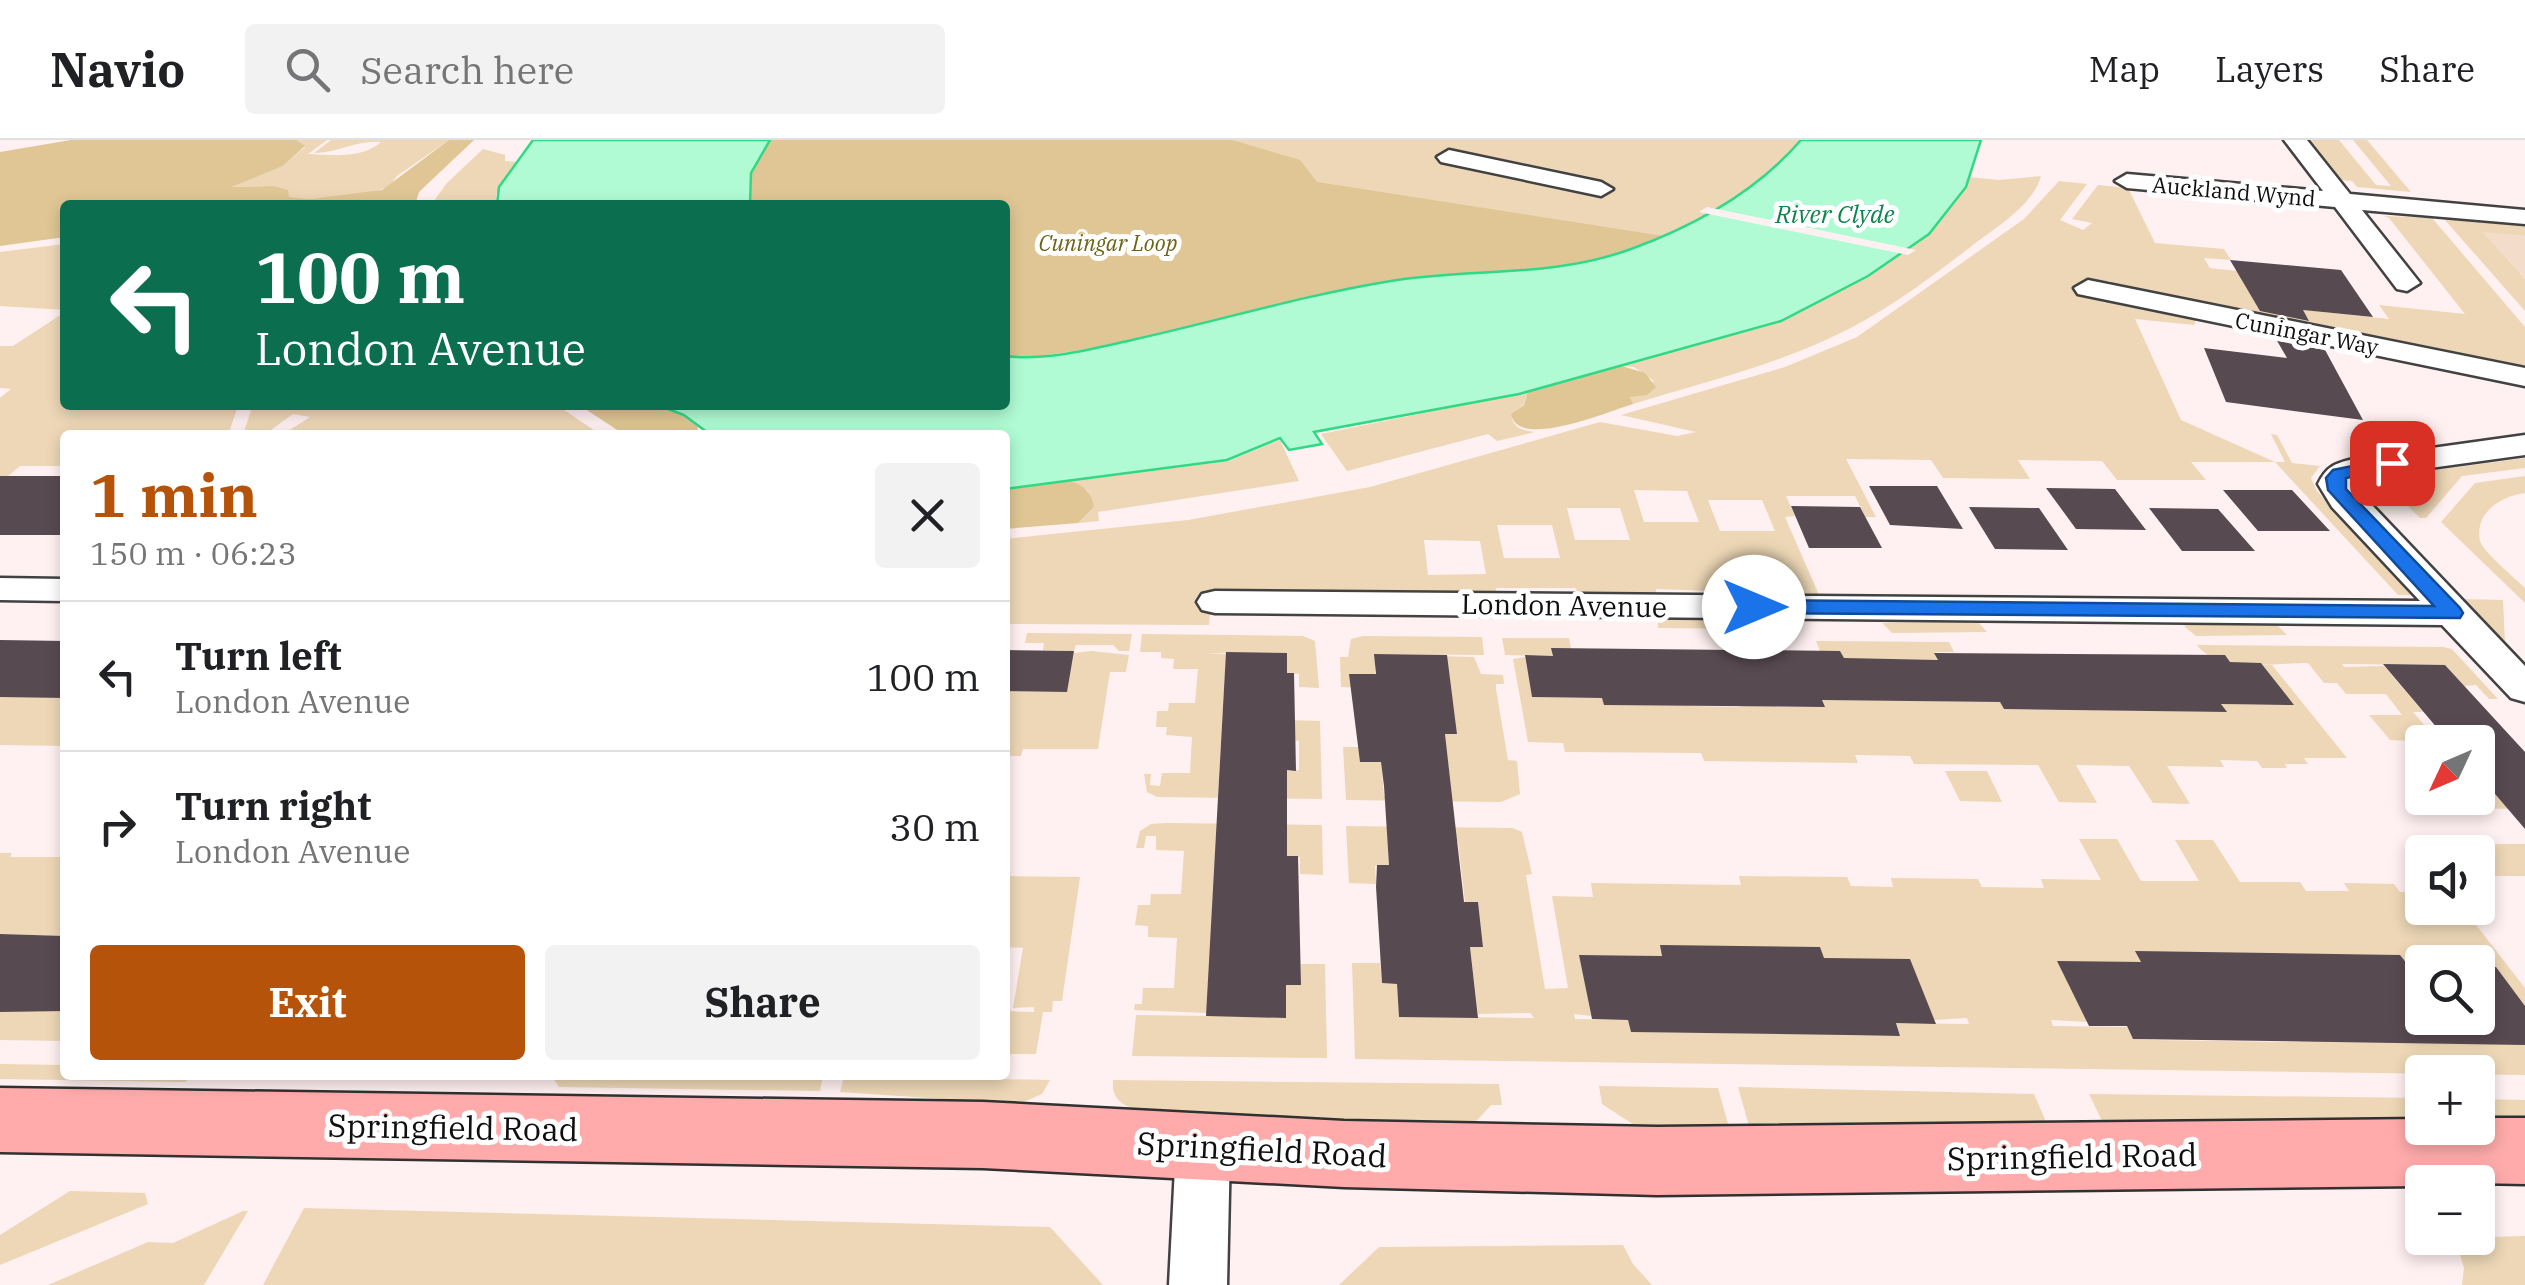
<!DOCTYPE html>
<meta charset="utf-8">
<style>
body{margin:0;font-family:"IBM Plex Serif",serif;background:#f2f2f2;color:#202124;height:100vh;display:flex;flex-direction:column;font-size:38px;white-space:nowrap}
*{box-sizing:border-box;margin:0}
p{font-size:32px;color:#757577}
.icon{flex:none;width:55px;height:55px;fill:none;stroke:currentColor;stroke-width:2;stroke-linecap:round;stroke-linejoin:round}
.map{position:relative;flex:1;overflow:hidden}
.sheet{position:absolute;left:60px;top:290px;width:950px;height:650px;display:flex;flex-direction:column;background:#fff;border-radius:10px;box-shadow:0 5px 15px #0003}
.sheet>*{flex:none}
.banner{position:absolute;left:60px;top:60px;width:950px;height:210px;border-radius:10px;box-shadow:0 5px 15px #0003;background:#0b6e4f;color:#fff;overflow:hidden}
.needle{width:65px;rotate:226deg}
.controls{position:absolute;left:2405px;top:585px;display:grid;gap:20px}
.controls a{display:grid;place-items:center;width:90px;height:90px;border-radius:10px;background:#fff;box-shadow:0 5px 15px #0003;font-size:50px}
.pin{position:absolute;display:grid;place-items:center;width:85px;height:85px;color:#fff;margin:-42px;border-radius:20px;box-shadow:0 5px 15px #0006}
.me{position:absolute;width:110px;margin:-55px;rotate:90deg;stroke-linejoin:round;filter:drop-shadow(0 0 8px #0008)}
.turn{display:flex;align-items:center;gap:35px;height:210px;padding:0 30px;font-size:45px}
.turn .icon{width:130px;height:130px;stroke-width:2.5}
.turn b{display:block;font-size:70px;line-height:85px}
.round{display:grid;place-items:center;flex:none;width:105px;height:105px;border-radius:10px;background:#f2f2f2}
.overview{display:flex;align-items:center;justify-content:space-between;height:170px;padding:0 30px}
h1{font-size:60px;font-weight:700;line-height:75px;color:#b45309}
.action{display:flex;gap:20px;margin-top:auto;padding:20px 30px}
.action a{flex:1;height:115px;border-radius:10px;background:#b45309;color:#fff;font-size:40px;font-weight:700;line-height:115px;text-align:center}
.action a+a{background:#f2f2f2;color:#202124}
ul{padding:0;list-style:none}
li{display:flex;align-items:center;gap:30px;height:150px;padding:0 30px;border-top:2px solid #e0e0e0}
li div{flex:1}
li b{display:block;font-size:38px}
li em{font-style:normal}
header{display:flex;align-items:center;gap:60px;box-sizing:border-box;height:140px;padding:0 50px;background:#fff;border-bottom:2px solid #e0e0e0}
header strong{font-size:48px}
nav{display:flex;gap:55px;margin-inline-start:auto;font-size:35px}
.search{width:700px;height:90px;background:#f2f2f2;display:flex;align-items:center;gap:25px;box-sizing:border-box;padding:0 35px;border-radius:10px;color:#757577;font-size:38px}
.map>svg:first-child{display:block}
</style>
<header>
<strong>Navio</strong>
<div class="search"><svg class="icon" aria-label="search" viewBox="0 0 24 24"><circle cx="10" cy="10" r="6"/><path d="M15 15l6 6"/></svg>Search here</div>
<nav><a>Map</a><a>Layers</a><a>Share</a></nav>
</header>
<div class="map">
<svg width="2525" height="1145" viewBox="0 0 2525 1145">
<rect width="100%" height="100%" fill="#fff0f1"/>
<!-- green -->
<path fill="#edd7b6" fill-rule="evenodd" d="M 297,0 L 327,0 L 308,14 C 335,15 361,19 381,2 C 356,0 338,13 314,13 L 331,0 L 449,0 L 397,36 L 390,46 L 369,54 L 310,59 L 289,58 L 273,46 L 228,47 L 283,26 L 305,7 Z
M 770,0 L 1801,0 C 1758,50 1693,89 1631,109 C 1583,124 1531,131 1482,135 C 1451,137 1421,136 1391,141 C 1263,164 1136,215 1005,216 L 1005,65 L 750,65 L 751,33 Z
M 2310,0 L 2339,0 L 2376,45 L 2391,46 L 2353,0 L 2367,0 L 2411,52 L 2357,47 L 2352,41 L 2341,40 Z
M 483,9 L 505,15 L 505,21 L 517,22 L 496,55 L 497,65 L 431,65 L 447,43 Z
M 2041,36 C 2034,63 2000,85 1978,101 C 1932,137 1883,174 1830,198 C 1768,227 1698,244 1633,264 L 1629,257 L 1654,241 L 1634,227 L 1622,226 L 1781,181 L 1868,136 L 1929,94 L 1969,37 L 1999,40 Z
M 2059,41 L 2087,44 L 2060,80 L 2083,90 L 2092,83 L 2072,79 L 2098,45 L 2128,48 L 2155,103 L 2224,109 L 2231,120 L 2204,118 L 2210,128 L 2237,131 L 2257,165 L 2389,179 L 2379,165 L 2465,174 L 2389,78 L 2384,76 L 2432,78 L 2525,187 L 2525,233 L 2100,146 L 2113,144 L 2110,141 L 2089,145 L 2088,154 L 2107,164 L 2096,155 L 2198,175 L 2194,185 L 2135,179 L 2181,280 L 2275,322 L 2285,322 L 2271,294 L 2277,295 L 2292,323 L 2320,326 L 2311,338 L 2317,351 L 2414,455 L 2398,455 L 2275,322 L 2191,322 L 2206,340 L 2117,340 L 2102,321 L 2018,320 L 2030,339 L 1943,338 L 1931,320 L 1846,319 L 1876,377 L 1865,377 L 1855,356 L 1786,356 L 1795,376 L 1785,377 L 1819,455 L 1656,449 L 1656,453 L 1577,453 L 1576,448 L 1496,448 L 1496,452 L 1212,449 L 1209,485 L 1005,484 L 1005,399 L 1188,380 L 1370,347 L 1600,282 L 1677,296 L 1696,292 L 1621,275 L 1785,227 L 1857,197 L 2024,79 ZM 1634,350 L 1687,351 L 1699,382 L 1644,382 ZM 1708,360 L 1762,360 L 1775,391 L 1720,391 ZM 1567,368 L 1620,368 L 1630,400 L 1575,400 ZM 1497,385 L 1552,385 L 1560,418 L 1504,418 ZM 1424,400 L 1480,401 L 1486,434 L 1428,435 Z
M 2444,79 L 2525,86 L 2525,96 L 2484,93 L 2525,139 L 2525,171 Z
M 65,104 L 65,170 L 0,166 L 0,112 Z
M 65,172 L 65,265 L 557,265 L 601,295 L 282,295 L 310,277 L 293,274 L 264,295 L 243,295 L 252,267 L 237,269 L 228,295 L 65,295 L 65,326 L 20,326 L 0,343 L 0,258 L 11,249 L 0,248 L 0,206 L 13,206 Z
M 1528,252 L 1524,264 L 1512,274 C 1511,288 1524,291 1535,292 L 1497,301 L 1488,294 L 1347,331 L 1321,294 Z
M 1280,300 L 1299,341 L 1098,372 L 1099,381 L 1078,383 L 1094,367 L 1088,351 L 1072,341 L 1229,321 Z
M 2525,318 L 2525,328 L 2462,336 L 2426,378 L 2420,378 L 2403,361 L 2365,360 L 2359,354 L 2364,342 L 2376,338 Z
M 2525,336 L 2525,353 C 2502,356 2474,372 2480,401 C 2483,412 2516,439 2525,448 L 2525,463 L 2441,382 L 2475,343 Z
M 2461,459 L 2503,460 L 2505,504 Z
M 1687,476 L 1749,480 L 1754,489 L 1658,488 L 1658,480 L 1685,479 Z
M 1933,478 L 1978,482 L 1987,492 L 1892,493 L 1882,483 L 1932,482 Z
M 2195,481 L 2277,485 L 2287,495 L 2196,496 L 2184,486 Z
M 1027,493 L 1132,494 L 1129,511 L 1119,511 L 1113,505 L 1076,505 L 1074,511 L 1043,510 L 1044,503 L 1025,503 Z
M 1142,494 L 1303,496 L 1315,501 L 1319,548 L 1299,547 L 1299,534 L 1287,533 L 1287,513 L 1205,513 L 1226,514 L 1218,655 L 1286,656 L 1287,630 L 1299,630 L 1299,601 L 1287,600 L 1286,580 L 1320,581 L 1322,659 L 1157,657 L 1147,652 L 1144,634 L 1151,634 L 1150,645 L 1160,646 L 1162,633 L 1190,633 L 1192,597 L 1166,595 L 1167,587 L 1156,587 L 1157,571 L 1168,571 L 1169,563 L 1195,563 L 1198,529 L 1173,529 L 1174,519 L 1161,518 L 1161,512 L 1140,512 Z
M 1363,496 L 1482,497 L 1484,515 L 1375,514 L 1375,534 L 1364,534 L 1365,548 L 1341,547 L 1340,517 L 1348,517 L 1351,499 Z
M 1502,498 L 1569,498 L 1571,508 L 1553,516 L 1505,515 Z
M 65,500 L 65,531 L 41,557 L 65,558 L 65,606 L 0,605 L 0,557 L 55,502 Z
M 1816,501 L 1949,502 L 1954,512 L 1935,512 L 1938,520 L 1844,519 L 1840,511 L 1820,511 Z
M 2197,505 L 2443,507 L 2452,509 L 2498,559 L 2489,559 L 2476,545 L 2464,546 L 2445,525 L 2342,524 L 2344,527 L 2384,526 L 2423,572 L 2413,572 L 2439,602 L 2390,600 L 2369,575 L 2402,575 L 2386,554 L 2346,554 L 2337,543 L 2324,543 L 2308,523 C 2276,523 2218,533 2197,505 Z
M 1091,511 L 1129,515 L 1126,532 L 1110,532 L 1098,609 L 1023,609 L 1021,616 L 1005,616 L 1005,551 L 1066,552 L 1074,513 Z
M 1436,516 L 1474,517 L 1481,534 L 1503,535 L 1504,544 L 1496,544 L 1496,549 L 1508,620 L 1517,621 L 1520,654 L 1501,662 L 1346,660 L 1343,607 L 1368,607 L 1369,622 L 1381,622 L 1384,656 L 1390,655 L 1387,646 L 1451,647 L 1445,594 L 1457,594 L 1453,562 Z
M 1525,517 L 1532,557 L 1602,558 L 1604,565 L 1651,565 L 1688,559 L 1690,566 L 1738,567 L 1774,560 L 1777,567 L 1824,567 L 1822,560 L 1911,521 L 1930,561 L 2000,562 L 2004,569 L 2052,570 L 2086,563 L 2091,570 L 2226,572 L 2221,564 L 2293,565 L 2263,525 L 2272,525 L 2347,618 L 2304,618 L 2308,624 L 2285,624 L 2287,628 L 2262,628 L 2257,621 L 2220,620 L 2224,627 L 2167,626 L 2190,664 L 2153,663 L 2129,626 L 2076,625 L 2097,663 L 2059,662 L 2038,625 L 1914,624 L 1910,616 L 1855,615 L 1858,623 L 1704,621 L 1701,613 L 1565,612 L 1563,603 L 1528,602 L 1513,519 Z
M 1945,631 L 1987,631 L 2002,662 L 1960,661 Z
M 2478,634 L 2499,659 L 2525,660 L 2525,669 L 2456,668 L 2428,658 L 2478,658 Z
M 1166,683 L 1322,685 L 1323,735 L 1300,734 L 1300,717 L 1287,716 L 1217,688 L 1207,873 L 1134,870 L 1135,864 L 1142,864 L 1143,848 L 1174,848 L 1177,798 L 1148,797 L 1148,786 L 1135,785 L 1138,765 L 1150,765 L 1151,754 L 1181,754 L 1184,711 L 1156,710 L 1156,696 L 1146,696 L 1144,708 L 1136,708 L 1140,691 L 1151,684 Z
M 1346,686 L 1512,688 L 1522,692 L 1532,734 L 1526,735 L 1545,849 L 1568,848 L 1552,756 L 1593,757 L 1591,743 L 1741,745 L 1739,736 L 1847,737 L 1851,746 L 1893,747 L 1891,738 L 1978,739 L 1982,747 L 2044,748 L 2041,739 L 2101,740 L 2079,699 L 2117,699 L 2141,741 L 2199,741 L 2175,700 L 2213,700 L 2240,742 L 2300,742 L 2306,751 L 2349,751 L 2344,743 L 2394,744 L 2400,752 L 2422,752 L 2422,768 L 2463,768 L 2525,848 L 2525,866 L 2495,827 L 2478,826 L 2478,822 L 2408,825 L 2400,815 L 2136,812 L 2141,822 L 2088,882 L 2051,880 L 2053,886 L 2127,887 L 2133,899 L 2153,900 L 2294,902 L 2525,892 L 2525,935 L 1355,919 L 1352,823 L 1380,823 L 1382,843 L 1397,844 L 1399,876 L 1534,878 L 1530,873 L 1478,874 L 1470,807 L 1483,806 L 1478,762 L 1465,762 L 1458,702 L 1390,701 L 1392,690 L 1387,690 L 1389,725 L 1375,726 L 1376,744 L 1349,743 ZM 1820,807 L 1823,818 L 1934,880 L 1967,878 L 1969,884 L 1896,883 L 1900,896 L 1848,895 L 1843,883 L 1791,894 L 1631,892 L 1628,880 L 1575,879 L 1574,874 L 1591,876 L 1580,815 L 1662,816 Z
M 2486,704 L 2525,704 L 2525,736 L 2490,736 L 2474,712 Z
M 0,713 L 12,713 L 10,717 L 65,717 L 65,796 L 0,794 Z
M 1005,736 L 1080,737 L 1062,861 L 1053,861 L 1052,872 L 1043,872 L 1036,914 L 1005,914 L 1005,871 L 1034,872 L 1034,867 L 1013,868 L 1023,808 L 1005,807 Z
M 1301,824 L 1325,824 L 1327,918 L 1132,916 L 1136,875 L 1285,877 L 1286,845 L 1300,844 Z
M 0,870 L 64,871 L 65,901 L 0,900 Z
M 0,924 L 65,925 L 65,935 L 195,935 L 185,942 L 0,939 Z
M 551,935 L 823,935 L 820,951 L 559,947 Z
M 844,936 L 1050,940 L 1042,954 L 1019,964 L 840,952 Z
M 1113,940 L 1499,944 L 1502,965 L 1491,965 L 1473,985 L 1142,971 C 1125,967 1111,961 1113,940 Z
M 1599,946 L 1718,948 L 1729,987 L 1637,987 L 1602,964 Z
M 1738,947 L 2034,954 L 2047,984 L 1749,986 Z
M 2089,954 L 2422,958 L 2422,979 L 2103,983 Z
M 2478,959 L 2525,960 L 2525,978 L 2478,978 Z
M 70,1051 L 145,1053 L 148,1064 L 0,1125 L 0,1095 Z
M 304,1068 L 1050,1087 L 1103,1145 L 263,1145 Z
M 243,1071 L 248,1071 L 204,1145 L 48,1145 L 148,1102 L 173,1103 Z
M 2525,1096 L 2525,1145 L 2462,1145 L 2464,1128 L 2455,1098 Z
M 1623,1105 L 1633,1124 L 1652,1145 L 1339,1145 L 1379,1107 Z"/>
<!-- forest -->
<path fill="#dfc694" d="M 71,0 L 297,0 L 305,6 L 283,26 L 231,47 L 273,46 L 288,50 L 289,57 L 310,59 L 382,50 L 449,0 L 474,0 L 419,52 L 415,65 L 65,65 L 65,97 L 0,106 L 0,12 Z
M 770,0 L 1232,0 L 1300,20 L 1317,42 L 1663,96 L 1597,120 L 1546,128 L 1391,141 L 1104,206 L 1023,219 L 1005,216 L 1005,65 L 750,65 L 751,33 Z
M 1622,226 L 1645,233 L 1656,247 L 1647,255 L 1630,257 L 1633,264 C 1607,272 1517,310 1511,274 L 1524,265 L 1528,252 Z
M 579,265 C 619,265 668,257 698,287 L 696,295 L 625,295 Z
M 1005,336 C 1033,337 1090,330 1094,367 L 1078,383 L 1005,389 Z"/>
<!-- pitch -->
<path fill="#f3dcc9" d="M 2483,92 L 2525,96 L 2525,139 Z"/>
<!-- water -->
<path fill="#b0fbd4" stroke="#31d886" stroke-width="2.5" d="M 533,0 L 770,0 L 751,33 L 750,65 L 497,65 L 499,47 Z
M 1801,0 L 1981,0 L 1966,47 L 1929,94 L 1868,136 L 1781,181 L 1519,254 L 1314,292 L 1322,304 L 1289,310 L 1280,298 L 1227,320 L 1005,349 L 1005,295 L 711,295 L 684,275 L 658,265 L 1005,265 L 1005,216 C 1047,221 1091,209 1132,200 C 1218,181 1304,155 1391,141 C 1471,128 1553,138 1631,109 C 1694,86 1757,51 1801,0 Z"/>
<!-- pier -->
<path fill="#fff0f1" d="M 1707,67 L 1916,110 L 1908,115 L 1699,72 Z"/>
<!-- building -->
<path fill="#584a51" d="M 2230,120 L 2341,130 L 2373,177 L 2303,170 L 2309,181 L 2260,171 Z
M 2276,199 L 2324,208 L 2363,280 L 2226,262 L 2204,208 L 2287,218 Z
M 0,336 L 65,336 L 65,395 L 0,395 Z
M 1869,346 L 1937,346 L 1963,389 L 1890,385 Z
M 2046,348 L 2115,349 L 2146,390 L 2076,389 Z
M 2223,350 L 2292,350 L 2330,391 L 2258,391 Z
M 1791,366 L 1860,367 L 1882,408 L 1809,408 Z
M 1969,367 L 2039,368 L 2068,410 L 1995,409 Z
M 2149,368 L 2218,369 L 2255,411 L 2182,411 Z
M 0,500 L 65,501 L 65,558 L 0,557 Z
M 1551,508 L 1840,511 L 1844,518 L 1938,520 L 1934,513 L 2225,515 L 2230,522 L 2261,523 L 2294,565 L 2221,564 L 2227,572 L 2004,569 L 2000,562 L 1822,560 L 1825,567 L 1604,565 L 1602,558 L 1532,557 L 1525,515 L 1553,516 Z
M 1005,510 L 1074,511 L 1067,552 L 1005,551 Z
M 1226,512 L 1287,513 L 1287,533 L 1294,533 L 1296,631 L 1287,630 L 1287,716 L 1298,716 L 1301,845 L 1286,845 L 1286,878 L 1206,876 Z
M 1374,514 L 1447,515 L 1457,594 L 1445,594 L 1464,762 L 1478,762 L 1483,807 L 1470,807 L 1478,878 L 1399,877 L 1397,844 L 1382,843 L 1376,747 L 1377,725 L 1389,725 L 1384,646 L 1381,622 L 1360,622 L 1349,534 L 1376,534 Z
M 2383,524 L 2445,525 L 2525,612 L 2525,689 L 2478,634 L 2478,602 L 2449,602 Z
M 0,794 L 65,796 L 65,871 L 0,872 Z
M 1660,805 L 1820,807 L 1824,818 L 1910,819 L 1936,884 L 1896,883 L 1900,896 L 1847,895 L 1631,892 L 1628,880 L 1592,879 L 1579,815 L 1662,816 Z
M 2135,811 L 2400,815 L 2408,825 L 2422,826 L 2422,878 L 2478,878 L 2478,827 L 2496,827 L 2525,866 L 2525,905 L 2133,899 L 2127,886 L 2089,886 L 2057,821 L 2141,822 Z"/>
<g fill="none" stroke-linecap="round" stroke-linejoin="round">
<!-- street casing -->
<g stroke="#424242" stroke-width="5">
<path id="street" d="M 2284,0 L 2307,0 L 2350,54 L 2525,70 L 2525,84 L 2362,70 L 2420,143 L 2407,151 L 2397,149 L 2335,67 L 2127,48 L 2115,41 L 2127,34 L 2323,51 Z
M 1449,10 L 1601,42 L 1613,49 L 1601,56 L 1441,22 L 1437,17 Z
M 2088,140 L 2525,228 L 2525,246 L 2078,154 L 2074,148 Z
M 2525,295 L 2525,315 L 2357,338 L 2352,344 L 2525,526 L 2525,562 L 2511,558 L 2442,485 L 1215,473 L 1202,470 L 1197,462 L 1202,454 L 1215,451 L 2420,461 L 2332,367 L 2318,344 C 2327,326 2334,324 2353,319 Z
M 0,438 L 65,439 L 65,461 L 0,460 Z
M 1203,984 L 1222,991 L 1230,1008 L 1227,1145 L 1169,1145 L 1176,1008 L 1184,991 Z"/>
</g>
<!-- secondary casing -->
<g stroke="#313131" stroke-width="5">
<path id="secondary" d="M 0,948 L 983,962 L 1344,981 L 1657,987 L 2422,979 L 2422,988 L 2478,988 L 2478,978 L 2525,978 L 2525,1044 L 2422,1042 L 2422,1046 L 1657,1055 L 1344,1047 L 983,1028 L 0,1012 Z"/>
</g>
<!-- street -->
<use href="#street" fill="#fff" fill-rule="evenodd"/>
<!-- secondary -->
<use href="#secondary" fill="#ffabab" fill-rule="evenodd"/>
</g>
<!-- route -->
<path fill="#1a73e8" stroke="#114b97" stroke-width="2.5" d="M 2392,318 L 2399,319 L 2399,327 L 2346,338 L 2346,349 L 2460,468 L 2463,473 L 2460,478 L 1754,473 L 1744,467 L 1754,460 L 2434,466 L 2328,350 L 2326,338 L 2333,330 Z"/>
<g text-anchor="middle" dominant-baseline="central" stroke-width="10" stroke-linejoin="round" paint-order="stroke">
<!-- far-street labels -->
<g font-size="22" fill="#0f0f0f" stroke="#fff">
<text transform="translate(2234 51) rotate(5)">Auckland Wynd</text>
<text transform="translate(2307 193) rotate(11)">Cuningar Way</text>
</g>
<!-- far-park labels -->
<g font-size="22" font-style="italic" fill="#6c6419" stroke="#fff">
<text x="1108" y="102">Cuningar Loop</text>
</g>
<!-- far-water labels -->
<g font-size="25" font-style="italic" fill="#0e844e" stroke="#fff">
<text x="1835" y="73">River Clyde</text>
</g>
<!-- street labels -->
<g font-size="28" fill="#0f0f0f" stroke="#fff">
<text transform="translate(1564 465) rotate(1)">London Avenue</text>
</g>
<!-- near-street labels -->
<g font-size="32" fill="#0f0f0f" stroke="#fff">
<text transform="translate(453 987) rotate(1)">Springfield Road</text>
<text transform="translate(1262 1009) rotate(3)">Springfield Road</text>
<text transform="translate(2072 1016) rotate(-1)">Springfield Road</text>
</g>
</g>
</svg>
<div class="controls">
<a><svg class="needle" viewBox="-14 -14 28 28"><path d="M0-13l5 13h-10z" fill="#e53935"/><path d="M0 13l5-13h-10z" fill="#757577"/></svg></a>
<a><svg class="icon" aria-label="sound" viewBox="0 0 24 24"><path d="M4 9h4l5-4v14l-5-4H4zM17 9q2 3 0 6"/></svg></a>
<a><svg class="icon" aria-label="search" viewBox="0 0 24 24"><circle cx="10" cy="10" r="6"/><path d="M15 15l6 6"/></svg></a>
<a>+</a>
<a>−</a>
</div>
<div class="pin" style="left:2392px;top:323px;background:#d93025"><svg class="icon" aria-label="arrive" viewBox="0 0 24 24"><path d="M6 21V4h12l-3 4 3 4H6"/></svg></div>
<svg class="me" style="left:1754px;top:467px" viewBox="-20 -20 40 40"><circle r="19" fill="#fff"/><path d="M0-13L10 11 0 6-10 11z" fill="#1a73e8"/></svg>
<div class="banner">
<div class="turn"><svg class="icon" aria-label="left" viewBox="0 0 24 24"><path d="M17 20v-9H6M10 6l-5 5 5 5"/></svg><div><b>100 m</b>London Avenue</div></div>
</div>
<section class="sheet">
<div class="overview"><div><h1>1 min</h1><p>150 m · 06:23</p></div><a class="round"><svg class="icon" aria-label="close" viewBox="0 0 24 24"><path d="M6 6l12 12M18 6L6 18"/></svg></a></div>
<ul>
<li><svg class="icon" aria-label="left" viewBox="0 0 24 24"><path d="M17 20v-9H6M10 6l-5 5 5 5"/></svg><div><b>Turn left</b><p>London Avenue</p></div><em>100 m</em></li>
<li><svg class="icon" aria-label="right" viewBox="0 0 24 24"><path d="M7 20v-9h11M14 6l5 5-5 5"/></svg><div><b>Turn right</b><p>London Avenue</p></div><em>30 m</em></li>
</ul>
<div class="action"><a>Exit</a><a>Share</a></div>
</section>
</div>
